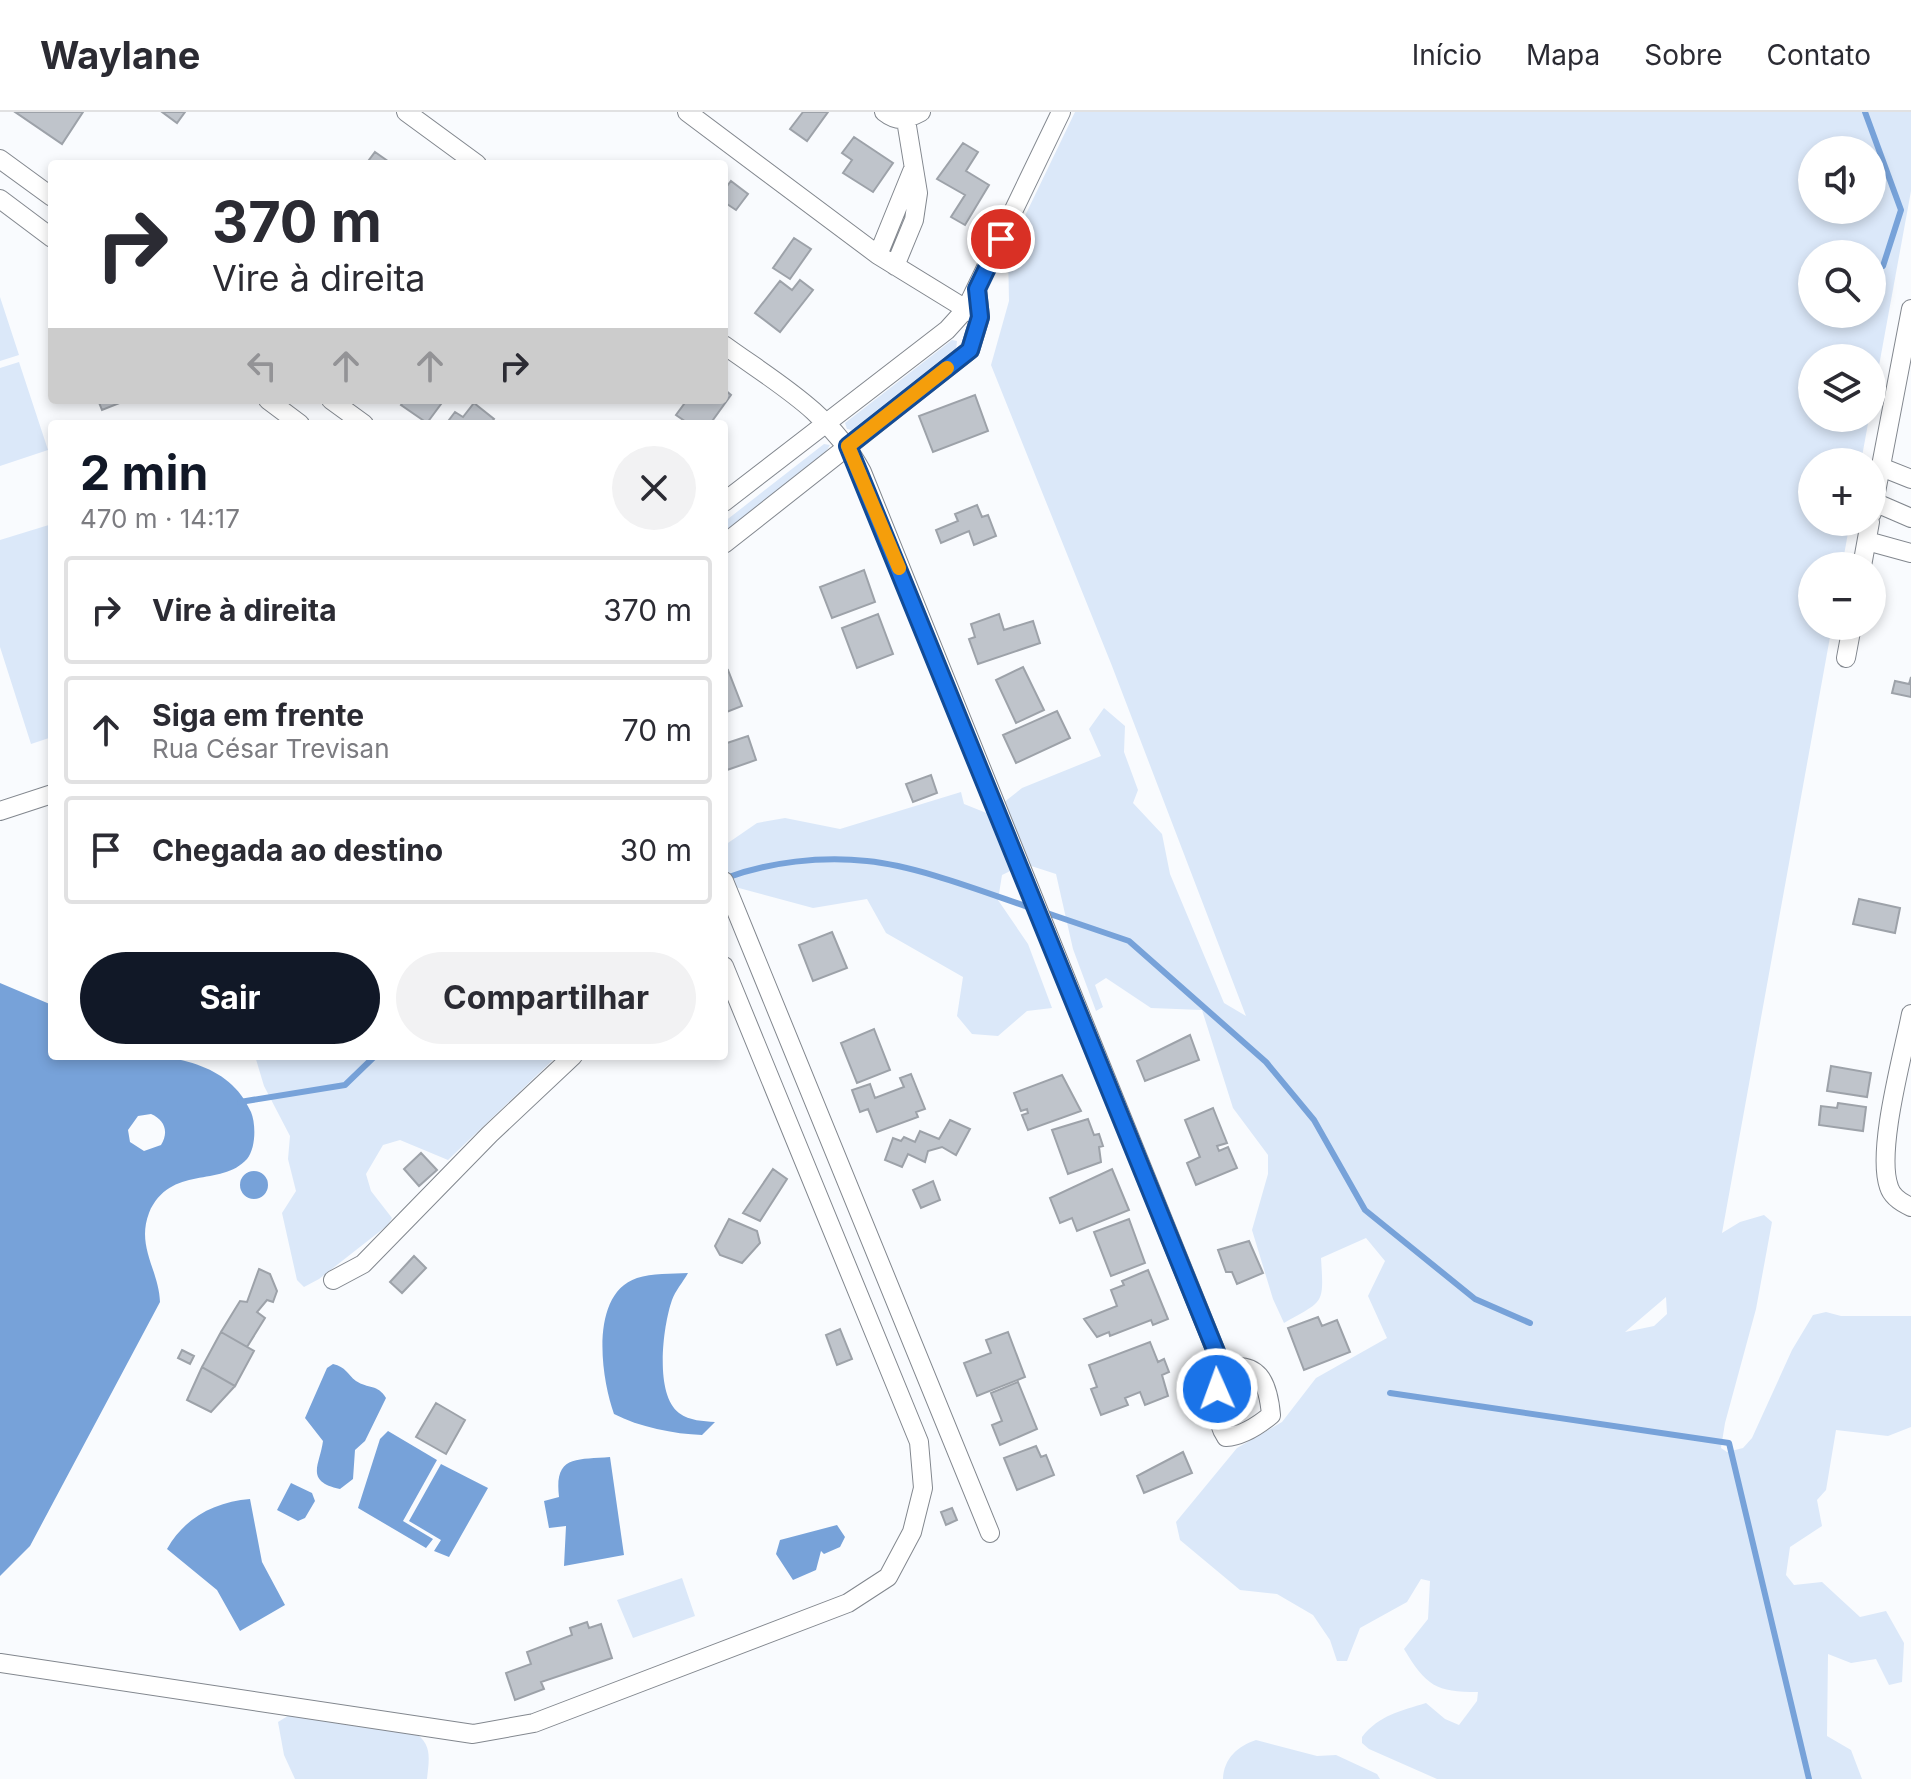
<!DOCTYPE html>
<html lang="pt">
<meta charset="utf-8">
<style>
body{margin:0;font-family:Inter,sans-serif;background:#f2f2f3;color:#2b2b33;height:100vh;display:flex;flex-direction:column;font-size:30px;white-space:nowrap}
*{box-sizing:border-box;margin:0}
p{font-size:26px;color:#7c7c81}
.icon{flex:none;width:44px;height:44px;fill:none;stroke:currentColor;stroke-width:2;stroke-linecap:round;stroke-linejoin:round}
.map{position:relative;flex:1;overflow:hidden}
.details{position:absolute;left:48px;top:308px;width:680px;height:640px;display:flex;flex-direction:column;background:#fff;border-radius:8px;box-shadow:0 4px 12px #0003}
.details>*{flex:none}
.top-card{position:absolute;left:48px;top:48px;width:680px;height:244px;border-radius:8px;box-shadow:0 4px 12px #0003;background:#fff;color:#2b2b33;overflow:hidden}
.fabs{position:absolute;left:1798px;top:24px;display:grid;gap:16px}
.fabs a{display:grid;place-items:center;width:88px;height:88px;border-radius:50%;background:#fff;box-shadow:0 4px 12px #0003;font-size:40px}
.pin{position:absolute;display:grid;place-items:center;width:68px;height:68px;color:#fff;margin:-34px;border:4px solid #fff;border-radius:50%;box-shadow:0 2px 8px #0007}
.me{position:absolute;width:88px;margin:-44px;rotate:358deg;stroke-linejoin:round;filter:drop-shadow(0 0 6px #0008)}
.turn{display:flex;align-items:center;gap:28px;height:168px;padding:0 32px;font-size:36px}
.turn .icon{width:104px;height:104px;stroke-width:2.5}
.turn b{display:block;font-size:56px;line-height:68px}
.lanes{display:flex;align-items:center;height:76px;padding:0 32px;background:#0003;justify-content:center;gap:40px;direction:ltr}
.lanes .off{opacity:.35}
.round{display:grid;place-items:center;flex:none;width:84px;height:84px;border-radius:42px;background:#f2f2f3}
.summary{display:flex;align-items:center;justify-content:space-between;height:136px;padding:0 32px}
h1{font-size:48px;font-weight:700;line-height:60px;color:#111827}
.button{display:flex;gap:16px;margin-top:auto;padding:16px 32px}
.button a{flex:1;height:92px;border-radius:48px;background:#111827;color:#fff;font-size:32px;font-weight:700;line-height:92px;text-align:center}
.button a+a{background:#f2f2f3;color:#2b2b33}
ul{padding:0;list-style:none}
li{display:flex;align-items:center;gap:24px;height:108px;margin:0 16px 12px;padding:0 16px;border:4px solid #e1e1e2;border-radius:8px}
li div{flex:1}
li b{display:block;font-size:30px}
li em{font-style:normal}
header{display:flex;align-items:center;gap:48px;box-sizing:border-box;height:112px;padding:0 40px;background:#fff;border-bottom:2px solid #e1e1e2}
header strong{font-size:38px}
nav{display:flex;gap:44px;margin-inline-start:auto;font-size:28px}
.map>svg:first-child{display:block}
</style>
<header>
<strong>Waylane</strong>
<nav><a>Início</a><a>Mapa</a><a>Sobre</a><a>Contato</a></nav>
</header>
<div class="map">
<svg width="1911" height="1667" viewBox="0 0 1911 1667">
<rect width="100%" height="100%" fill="#f9fbfe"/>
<!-- green -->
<path fill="#dbe8f9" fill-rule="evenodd" d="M 1075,0 L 1911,0 L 1911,79 L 1872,292 L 1872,246 L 1812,246 L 1812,306 L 1869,306 L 1861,350 L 1812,350 L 1812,410 L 1850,410 L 1842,454 L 1812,454 L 1812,514 L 1832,514 L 1722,1121 L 1740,1110 L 1764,1103 L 1772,1110 L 1756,1197 L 1725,1311 L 1721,1336 L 1727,1340 L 1743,1336 L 1752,1326 L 1792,1238 L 1813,1203 L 1826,1200 L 1841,1204 L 1911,1204 L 1911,1315 L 1888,1324 L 1836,1318 L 1826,1378 L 1817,1388 L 1822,1414 L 1790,1435 L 1786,1463 L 1794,1473 L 1822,1470 L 1860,1505 L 1886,1499 L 1904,1531 L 1902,1570 L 1889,1573 L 1876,1547 L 1851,1551 L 1828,1542 L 1827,1624 L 1851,1638 L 1862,1667 L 1437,1667 L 1369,1637 L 1362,1631 L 1362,1625 C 1379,1603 1401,1599 1426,1591 L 1445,1607 L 1459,1613 L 1477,1589 L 1478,1580 C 1436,1580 1426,1574 1404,1537 L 1428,1507 L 1430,1469 L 1421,1467 L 1407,1490 L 1360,1516 L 1347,1549 L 1337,1549 L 1330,1528 L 1313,1503 L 1277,1482 L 1240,1478 L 1180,1428 L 1176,1410 L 1237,1336 L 1282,1310 L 1316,1266 L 1387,1226 L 1368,1184 L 1385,1149 L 1366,1126 L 1321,1146 C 1324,1194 1324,1188 1284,1211 L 1273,1187 L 1252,1118 L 1268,1062 L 1268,1043 L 1233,996 L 1202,898 L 1151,896 L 1106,866 L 1095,873 L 1103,895 L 1096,899 L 1073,837 L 1056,762 L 1025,752 L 1002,763 L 998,788 L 1028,832 L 1052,896 L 1027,899 L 998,924 L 972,922 L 957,904 L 963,865 L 886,821 L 867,787 L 813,796 L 724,772 L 725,733 L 757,711 L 785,706 L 840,717 L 961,680 L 964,692 L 989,702 L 1022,676 L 1101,644 L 1089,617 L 1104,596 L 1125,614 L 1124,640 L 1138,678 L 1133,691 L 1162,722 L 1170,762 L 1224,891 L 1246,904 L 1112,554 L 991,253 L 1009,189 L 1008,139 ZM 1812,38 L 1872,38 L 1872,98 L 1812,98 ZM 1812,142 L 1872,142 L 1872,202 L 1812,202 ZM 1666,1185 L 1667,1202 L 1654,1214 L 1625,1220 Z
M 0,185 L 19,243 L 0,249 Z
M 952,228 L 957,229 L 956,238 L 855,319 L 847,317 L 845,311 Z
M 19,250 L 48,338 L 0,354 L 0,256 Z
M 824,332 L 830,333 L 825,341 L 724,422 L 724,410 Z
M 52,412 L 52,625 L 31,632 L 0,535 L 0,428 Z
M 255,944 L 557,944 L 448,1048 L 400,1028 L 383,1033 L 366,1062 L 371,1079 L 392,1106 L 388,1113 L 319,1167 L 304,1175 L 297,1168 L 282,1101 L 296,1079 L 288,1047 L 290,1024 L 264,974 Z
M 682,1466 L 695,1504 L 633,1526 L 617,1488 Z
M 291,1602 L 413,1620 C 433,1631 429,1647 427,1667 L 295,1667 L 284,1643 L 278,1610 Z
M 1256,1628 L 1317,1644 L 1336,1643 L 1377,1662 L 1380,1667 L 1223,1667 C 1224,1646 1238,1634 1256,1628 Z"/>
<!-- water -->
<path fill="#77a2d9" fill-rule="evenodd" d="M 0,871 L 52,893 L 52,944 C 115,944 220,928 251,1000 C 256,1012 256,1036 247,1047 C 221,1076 170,1052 149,1101 C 136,1135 159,1158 160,1190 L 30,1434 L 0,1464 ZM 151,1002 C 165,1008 169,1020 161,1033 L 144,1039 L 130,1030 L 128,1018 L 138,1004 Z
M240 1073a14 14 0 1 1 28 0a14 14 0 1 1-28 0Z
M 688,1161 C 683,1170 675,1179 672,1188 C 663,1214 654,1282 679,1301 C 690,1309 703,1309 715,1310 L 702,1323 C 674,1322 639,1315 614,1302 C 601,1266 589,1182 637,1166 C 652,1161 672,1162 688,1161 Z
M 333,1252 C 346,1255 347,1262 356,1269 C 368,1277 378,1272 386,1286 L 365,1329 L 355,1338 L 353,1367 L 340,1377 C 304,1369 320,1353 323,1329 L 305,1306 L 327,1256 Z
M 388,1319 L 437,1348 L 403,1409 L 433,1427 L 426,1436 L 358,1396 L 380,1327 Z
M 610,1345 L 624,1443 L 564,1454 L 566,1414 L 549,1416 L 544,1389 L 559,1385 C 554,1343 576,1348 610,1345 Z
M 441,1352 L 488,1376 L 449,1445 L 434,1439 L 441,1428 L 409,1409 Z
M 291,1371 L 312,1381 L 315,1389 L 305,1406 L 298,1409 L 277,1398 Z
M 250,1387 L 262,1450 L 285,1493 L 240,1519 L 217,1478 L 167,1437 C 185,1405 215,1390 250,1387 Z
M 837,1413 L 845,1425 L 840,1435 L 824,1442 L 821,1439 L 816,1458 L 793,1468 L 776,1442 L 780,1428 Z"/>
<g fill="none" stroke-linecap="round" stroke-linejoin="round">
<!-- stream -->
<path stroke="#77a2d9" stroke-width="6" d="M 1865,0 L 1901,98 L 1883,154
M 726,766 C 769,750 821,744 867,749 C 918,754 984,780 1034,797
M 1044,800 L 1129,829 L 1266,950 L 1314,1008 L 1365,1098 L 1475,1187 L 1530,1211
M 240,990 L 345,973 L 375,944
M 1390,1281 L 1729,1331 L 1809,1667"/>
</g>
<!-- building -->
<path fill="#bfc4cb" stroke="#9da2a9" stroke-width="2" d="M 15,0 L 83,0 L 62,32 Z
M 162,0 L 185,0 L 177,11 Z
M 803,0 L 828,0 L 807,29 L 790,17 Z
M 854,25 L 893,51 L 873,80 L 843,61 L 852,48 L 842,41 Z
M 963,31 L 978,40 L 966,59 L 989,73 L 965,113 L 951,105 L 965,83 L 937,67 Z
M 375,40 L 392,52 L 366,52 Z
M 731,69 L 748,82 L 736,98 L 724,90 L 724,78 Z
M 794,126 L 811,137 L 790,167 L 773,156 Z
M 800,168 L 813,178 L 780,220 L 755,201 L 780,169 L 792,178 Z
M 724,277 L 731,283 L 710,312 L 689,312 L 676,303 L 687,288 L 724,288 Z
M 975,283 L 988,319 L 933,340 L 919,304 Z
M 98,288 L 127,288 L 102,298 Z
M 405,288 L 444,288 L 427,311 L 401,293 Z
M 474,291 L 494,307 L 490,312 L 446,312 L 455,300 L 463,305 Z
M 977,393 L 982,405 L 988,403 L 996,424 L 974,433 L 969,419 L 941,431 L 936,418 L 958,409 L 955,402 Z
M 864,458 L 875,490 L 832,506 L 820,475 Z
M 878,502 L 893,542 L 857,556 L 842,516 Z
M 999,502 L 1004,518 L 1033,509 L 1040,531 L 978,552 L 969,527 L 975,525 L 971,512 Z
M 1023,555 L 1044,598 L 1016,611 L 996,568 Z
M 728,558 L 742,594 L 724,601 L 724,559 Z
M 1911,565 L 1911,585 L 1892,581 L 1895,569 L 1909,572 Z
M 1057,599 L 1070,626 L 1016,651 L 1003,623 Z
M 748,624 L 756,648 L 724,659 L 724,632 Z
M 931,663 L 937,681 L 913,690 L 906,672 Z
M 1859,787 L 1900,796 L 1895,821 L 1853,812 Z
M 832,820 L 847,856 L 813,869 L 799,833 Z
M 874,917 L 890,958 L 857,971 L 841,931 Z
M 1190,923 L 1199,948 L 1145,969 L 1137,949 Z
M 1831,954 L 1871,961 L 1867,985 L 1827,979 Z
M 911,962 L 925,997 L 916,1000 L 918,1005 L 877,1020 L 868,997 L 860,1000 L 852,978 L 870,972 L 875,986 L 904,975 L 900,966 Z
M 1062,963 L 1081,999 L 1028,1018 L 1022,1003 L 1028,1001 L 1027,997 L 1021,999 L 1014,981 Z
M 1838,991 L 1866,995 L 1863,1019 L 1819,1013 L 1821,994 L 1837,996 Z
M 1213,996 L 1227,1031 L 1217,1034 L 1219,1039 L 1228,1035 L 1237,1056 L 1196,1073 L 1187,1051 L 1200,1045 L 1185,1008 Z
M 1088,1007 L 1094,1023 L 1099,1022 L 1103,1034 L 1099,1035 L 1101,1050 L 1068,1062 L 1052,1018 Z
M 950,1008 L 970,1017 L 956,1043 L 942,1035 L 928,1039 L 925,1050 L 908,1042 L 902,1055 L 885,1048 L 893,1026 L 901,1029 L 904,1025 L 915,1030 L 920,1019 L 939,1027 Z
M 421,1041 L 437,1058 L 419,1074 L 404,1057 Z
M 773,1057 L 787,1067 L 760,1109 L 743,1101 Z
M 1112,1057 L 1129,1098 L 1077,1119 L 1072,1106 L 1060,1111 L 1050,1086 Z
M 933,1069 L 940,1088 L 921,1096 L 913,1078 Z
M 729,1107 L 757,1119 L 760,1131 L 742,1151 L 720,1143 L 715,1134 Z
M 1129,1107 L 1145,1151 L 1111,1164 L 1094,1120 Z
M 1249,1129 L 1263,1161 L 1237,1172 L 1232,1160 L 1226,1160 L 1218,1138 Z
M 414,1144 L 426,1156 L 402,1181 L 390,1170 Z
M 259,1157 L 270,1162 L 277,1179 L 273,1190 L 267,1188 L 257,1200 L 265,1206 L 247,1235 L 221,1220 L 240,1189 L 247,1190 Z
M 1148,1158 L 1168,1207 L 1153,1213 L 1151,1208 L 1110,1224 L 1109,1220 L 1097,1225 L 1084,1207 L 1117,1194 L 1111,1178 L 1124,1173 L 1122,1169 Z
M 1318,1205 L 1322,1214 L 1337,1208 L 1350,1240 L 1304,1258 L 1288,1216 Z
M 840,1217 L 852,1247 L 837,1253 L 826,1223 Z
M 221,1220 L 254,1239 L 235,1274 L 202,1255 Z
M 1008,1220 L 1025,1265 L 977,1284 L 964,1251 L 991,1241 L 986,1228 Z
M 1150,1230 L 1158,1250 L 1164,1247 L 1169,1260 L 1162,1263 L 1168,1284 L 1145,1293 L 1140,1280 L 1125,1286 L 1128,1293 L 1101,1303 L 1091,1277 L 1097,1275 L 1089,1253 Z
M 182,1238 L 194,1244 L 190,1252 L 178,1246 Z
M 202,1255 L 235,1274 L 211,1300 L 187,1288 Z
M 1018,1270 L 1037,1317 L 1000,1333 L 992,1313 L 1002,1309 L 991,1281 Z
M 436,1291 L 465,1308 L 446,1342 L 416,1325 Z
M 1036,1334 L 1041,1345 L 1046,1343 L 1054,1363 L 1017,1378 L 1004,1346 Z
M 1183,1340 L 1192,1361 L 1144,1381 L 1137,1364 Z
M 952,1396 L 957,1408 L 946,1413 L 941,1400 Z
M 587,1510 L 589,1516 L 601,1512 L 612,1546 L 541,1570 L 544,1577 L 515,1588 L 506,1561 L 531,1552 L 527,1540 L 572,1523 L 570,1516 Z"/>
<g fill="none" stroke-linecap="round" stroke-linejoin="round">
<!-- minor casing -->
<g stroke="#82878e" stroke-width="20">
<path id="minor" d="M 406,0 L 477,52
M 687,0 L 878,143 L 974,202
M 884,0 C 898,11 906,8 921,0
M 0,47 L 52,85
M 0,87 L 52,126
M 878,143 L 913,57
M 895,154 L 914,108 L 918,81 L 906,8
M 724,233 C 778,272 830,300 862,360 L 1223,1257 C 1212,1273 1215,1309 1226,1325 C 1242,1324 1259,1313 1271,1303 C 1268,1269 1258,1248 1223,1257
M 268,288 L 300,312
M 331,288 L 364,312
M 1881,355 L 1911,367
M 724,390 L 947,218 L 966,197 L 1061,0
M 1874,390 L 1911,406
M 1872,401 L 1911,197
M 1867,429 L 1911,441
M 724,432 L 970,238 L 980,205 L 977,177
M 1862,454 L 1870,410
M 1846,546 L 1852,514
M 0,699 L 52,682
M 724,769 L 990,1421
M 1911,902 C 1903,943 1876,1039 1889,1075 C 1892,1085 1902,1091 1911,1095
M 333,1168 L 363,1152 L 490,1022 L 573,944
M 0,1551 L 473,1622 L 534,1611 L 848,1491 L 888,1465 L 912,1420 L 923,1376 L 919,1330 L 724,854"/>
</g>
<!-- minor -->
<use href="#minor" stroke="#fff" stroke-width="18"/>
</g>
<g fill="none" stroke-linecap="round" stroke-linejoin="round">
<!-- route casing -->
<g stroke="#114b97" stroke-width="20">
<path id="route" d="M 1001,127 L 977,177 L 980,205 L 970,238 L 848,334 L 1223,1257 L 1217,1277"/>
</g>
<!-- route -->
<use href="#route" stroke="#1a73e8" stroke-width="14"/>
<!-- slow -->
<path stroke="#f59e0b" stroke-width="14" d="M 899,456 L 848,334 L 947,256"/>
</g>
</svg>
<div class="fabs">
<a><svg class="icon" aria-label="sound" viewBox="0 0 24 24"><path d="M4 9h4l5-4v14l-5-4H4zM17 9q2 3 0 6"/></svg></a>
<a><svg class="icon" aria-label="search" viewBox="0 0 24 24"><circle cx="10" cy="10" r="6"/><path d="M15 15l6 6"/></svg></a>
<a><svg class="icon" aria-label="layers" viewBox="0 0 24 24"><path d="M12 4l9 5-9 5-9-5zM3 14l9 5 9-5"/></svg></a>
<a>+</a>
<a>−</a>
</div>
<div class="pin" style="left:1001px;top:127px;background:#d93025"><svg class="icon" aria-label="arrive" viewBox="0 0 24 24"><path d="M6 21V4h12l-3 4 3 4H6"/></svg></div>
<svg class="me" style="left:1217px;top:1277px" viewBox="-20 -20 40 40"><circle r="17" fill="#1a73e8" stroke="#fff" stroke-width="3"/><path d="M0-11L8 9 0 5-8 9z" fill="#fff"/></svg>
<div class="top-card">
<div class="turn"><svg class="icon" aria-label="right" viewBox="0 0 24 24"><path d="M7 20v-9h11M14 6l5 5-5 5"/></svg><div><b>370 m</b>Vire à direita</div></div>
<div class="lanes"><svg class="icon off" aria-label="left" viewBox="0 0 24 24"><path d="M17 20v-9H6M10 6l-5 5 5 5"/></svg><svg class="icon off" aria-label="ahead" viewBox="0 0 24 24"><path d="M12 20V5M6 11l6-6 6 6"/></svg><svg class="icon off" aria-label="ahead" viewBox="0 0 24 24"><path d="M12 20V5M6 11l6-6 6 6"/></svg><svg class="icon" aria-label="right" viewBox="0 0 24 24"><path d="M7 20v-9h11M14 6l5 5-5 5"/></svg></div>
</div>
<section class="details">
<div class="summary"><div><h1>2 min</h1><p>470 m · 14:17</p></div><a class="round"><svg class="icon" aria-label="close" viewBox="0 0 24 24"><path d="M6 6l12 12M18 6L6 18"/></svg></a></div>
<ul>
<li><svg class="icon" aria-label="right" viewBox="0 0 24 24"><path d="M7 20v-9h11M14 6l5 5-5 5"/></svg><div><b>Vire à direita</b></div><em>370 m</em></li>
<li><svg class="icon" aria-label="ahead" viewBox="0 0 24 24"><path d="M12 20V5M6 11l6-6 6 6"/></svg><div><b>Siga em frente</b><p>Rua César Trevisan</p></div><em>70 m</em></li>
<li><svg class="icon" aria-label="arrive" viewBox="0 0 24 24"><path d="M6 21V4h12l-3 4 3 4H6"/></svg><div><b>Chegada ao destino</b></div><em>30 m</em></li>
</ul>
<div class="button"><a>Sair</a><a>Compartilhar</a></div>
</section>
</div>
